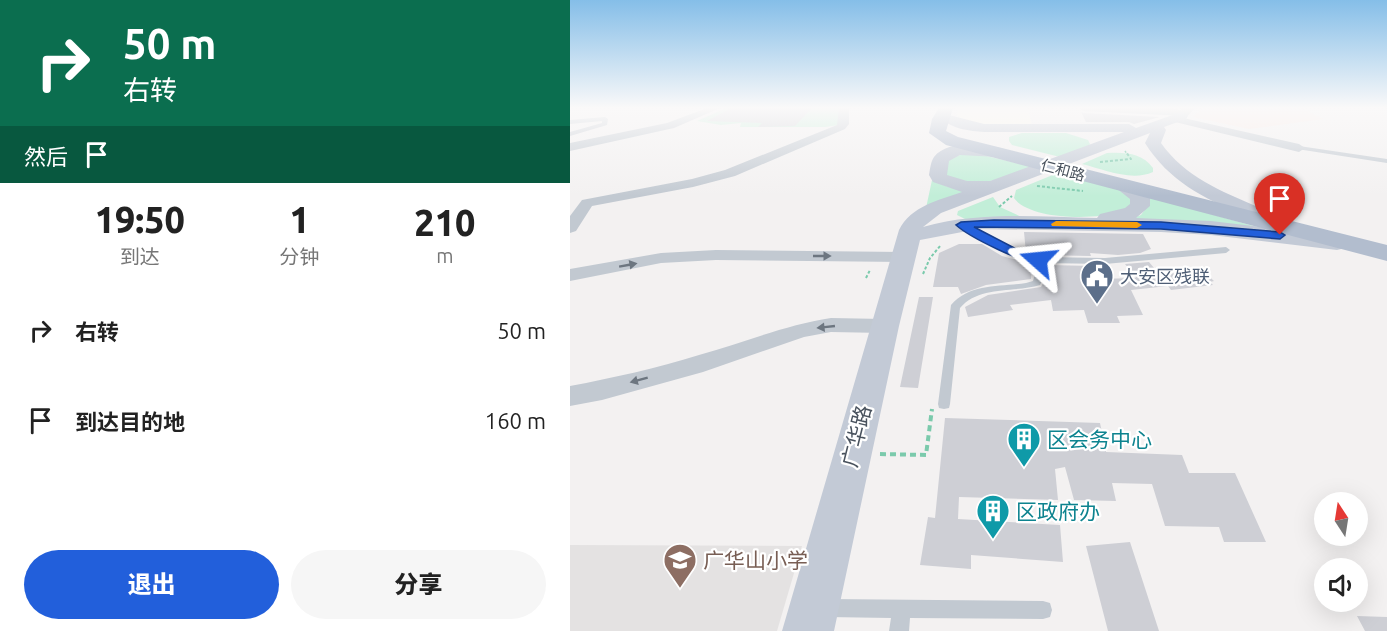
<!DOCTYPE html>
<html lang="zh">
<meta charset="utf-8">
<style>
body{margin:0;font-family:Ubuntu,"Noto Sans SC",sans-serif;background:#f6f6f6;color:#222;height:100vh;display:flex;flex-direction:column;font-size:22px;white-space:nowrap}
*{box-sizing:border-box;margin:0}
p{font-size:20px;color:#767676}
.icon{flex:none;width:33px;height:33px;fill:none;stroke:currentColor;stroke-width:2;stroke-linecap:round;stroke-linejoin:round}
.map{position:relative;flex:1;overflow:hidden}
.sheet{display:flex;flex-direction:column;background:#fff;width:570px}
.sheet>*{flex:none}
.guide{background:#0b6e4f;color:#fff;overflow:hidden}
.needle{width:39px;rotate:348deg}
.buttons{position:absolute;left:744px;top:492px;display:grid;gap:12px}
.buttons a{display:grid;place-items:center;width:54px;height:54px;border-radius:50%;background:#fff;box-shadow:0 6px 24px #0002;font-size:30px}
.pin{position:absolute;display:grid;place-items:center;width:51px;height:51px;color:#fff;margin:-62px -26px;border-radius:50% 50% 50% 0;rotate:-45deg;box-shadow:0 0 6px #0007}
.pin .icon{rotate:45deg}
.me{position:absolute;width:66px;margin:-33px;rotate:288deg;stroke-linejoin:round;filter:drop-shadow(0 0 4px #0008)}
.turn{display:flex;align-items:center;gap:21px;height:126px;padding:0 24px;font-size:27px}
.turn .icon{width:78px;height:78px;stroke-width:2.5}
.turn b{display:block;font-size:42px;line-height:51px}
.then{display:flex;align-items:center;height:57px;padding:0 24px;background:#0003;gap:12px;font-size:22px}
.eta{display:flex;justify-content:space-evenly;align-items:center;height:102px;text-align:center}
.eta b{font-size:36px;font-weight:800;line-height:42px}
.primary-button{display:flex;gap:12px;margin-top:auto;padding:12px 24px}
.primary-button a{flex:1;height:69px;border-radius:36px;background:#225fdb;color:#fff;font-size:24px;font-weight:800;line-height:69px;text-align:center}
.primary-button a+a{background:#f6f6f6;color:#222}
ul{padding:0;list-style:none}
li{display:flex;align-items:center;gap:18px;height:90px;padding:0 24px}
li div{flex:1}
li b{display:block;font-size:22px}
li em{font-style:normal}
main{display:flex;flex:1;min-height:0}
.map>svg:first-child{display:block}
</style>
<main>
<section class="sheet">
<div class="guide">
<div class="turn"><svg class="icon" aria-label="right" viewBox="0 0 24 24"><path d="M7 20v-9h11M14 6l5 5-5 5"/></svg><div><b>50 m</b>右转</div></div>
<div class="then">然后<svg class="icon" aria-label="arrive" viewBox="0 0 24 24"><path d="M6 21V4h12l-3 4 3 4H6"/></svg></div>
</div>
<div class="eta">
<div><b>19:50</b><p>到达</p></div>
<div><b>1</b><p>分钟</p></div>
<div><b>210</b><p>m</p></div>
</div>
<ul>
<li><svg class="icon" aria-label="right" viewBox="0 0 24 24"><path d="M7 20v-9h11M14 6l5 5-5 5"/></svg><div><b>右转</b></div><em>50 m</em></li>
<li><svg class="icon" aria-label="arrive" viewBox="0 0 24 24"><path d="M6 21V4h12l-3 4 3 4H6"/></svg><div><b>到达目的地</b></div><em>160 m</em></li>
</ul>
<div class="primary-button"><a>退出</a><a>分享</a></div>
</section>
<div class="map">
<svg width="817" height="631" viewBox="0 0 817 631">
<rect width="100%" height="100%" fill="#f3f1f1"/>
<!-- commercial -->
<path fill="#fcf9ec" d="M 388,108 L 458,108 L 462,126 L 413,124 L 397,121 L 387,116 Z"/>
<!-- education -->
<path fill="#e4e2e2" d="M 0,545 L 232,546 L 207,631 L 0,631 Z"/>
<!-- medical -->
<path fill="#fae8e3" d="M 633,108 L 732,108 L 753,119 L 679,129 L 623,117 Z"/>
<!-- green -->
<path fill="#c2eed8" d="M 156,108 L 271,108 L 269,125 L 255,127 L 170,127 L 171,123 L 151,125 L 127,121 Z
M 452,133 L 496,133 L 518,140 L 520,144 L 518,147 L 490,157 L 442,145 L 439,141 L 439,137 Z
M 404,153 L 463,167 C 425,181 417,187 376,177 L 375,161 L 384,156 Z
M 537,153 C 556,152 572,153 583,168 L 583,172 C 561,182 533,169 512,164 Z
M 490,172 L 543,187 L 560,195 L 562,205 C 558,207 554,211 549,212 C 525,220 460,220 444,198 L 446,190 Z
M 362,180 L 378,187 L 403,190 L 356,208 Z
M 576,196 L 687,227 L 556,221 L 571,215 L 578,205 Z
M 423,197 L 430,207 L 456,219 L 395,219 L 387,215 L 388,211 Z"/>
<!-- building -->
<path fill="#cecfd5" d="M 161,108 L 242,108 L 225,126 L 188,127 L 192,123 L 137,121 Z
M 511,112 L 514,113 L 590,117 L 564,124 L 559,122 L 516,122 Z
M 454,232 L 573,234 L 581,249 L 570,253 L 548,255 L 520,253 L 521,256 L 468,255 L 456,253 Z
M 389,244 L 412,244 L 432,256 L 462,264 L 461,279 L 416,285 L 391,294 L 388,287 L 363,287 L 369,253 Z
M 579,262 L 590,275 L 632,270 L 644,281 L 640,282 L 643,285 L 601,290 L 598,286 L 561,290 L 573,315 L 547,316 L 550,323 L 518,323 L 514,310 L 483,311 L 481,300 L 440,305 L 443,310 L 398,317 L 395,307 L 418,295 L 471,287 L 477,275 L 476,265 L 524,266 L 528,279 L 566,278 L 555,264 Z
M 349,297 L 363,297 L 348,388 L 330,387 Z
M 375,418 L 530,423 L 536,452 L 612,455 L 619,473 L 665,473 L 696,542 L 654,542 L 649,527 L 595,526 L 582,484 L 542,483 L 546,501 L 504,500 L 495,467 L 485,469 L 488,500 L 389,497 L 388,519 L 490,525 L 493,562 L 401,555 L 401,569 L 350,565 L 358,517 L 365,518 Z
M 560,542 L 589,631 L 538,631 L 516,546 Z
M 787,616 L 817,617 L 817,631 L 795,631 Z"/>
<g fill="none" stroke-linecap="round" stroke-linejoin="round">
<!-- path-far2 -->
<path stroke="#7bcaac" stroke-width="1.5" stroke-dasharray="2 1.5" stroke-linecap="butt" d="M 555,151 L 557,154"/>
<!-- path-far1 -->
<path stroke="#7bcaac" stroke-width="2" stroke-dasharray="3 2" stroke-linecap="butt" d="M 530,162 L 561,159 L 556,152
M 467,186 L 513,191
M 429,207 L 442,196
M 353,274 L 360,258 L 371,245
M 296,278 L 300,270"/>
<!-- path -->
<path stroke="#7bcaac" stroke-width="4" stroke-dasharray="6 4" stroke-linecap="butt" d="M 310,454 L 356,455 L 362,409"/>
<!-- service -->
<path fill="#c2c9d1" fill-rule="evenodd" d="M 35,117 L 38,119 L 37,125 L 0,136 L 0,132 L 32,123 L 32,121 L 0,124 L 0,120 Z
M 729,146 L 817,159 L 817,163 L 727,149 L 727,147 Z
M 388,223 L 394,223 L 455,255 L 468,257 L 535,258 L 656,247 L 660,250 L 656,253 L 535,264 L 473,263 L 475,274 L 470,285 C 445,293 409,285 390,308 L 380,404 L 379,408 L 374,409 L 369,408 L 368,404 L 381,305 C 400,283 430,287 456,283 L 463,281 L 465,274 L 464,262 L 449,259 L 388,227 Z
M 257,599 L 473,601 L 480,603 L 482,610 L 480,617 L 473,619 L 340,618 L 339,631 L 319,631 L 321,618 L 257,617 L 250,615 L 248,608 L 250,601 Z"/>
<!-- minor -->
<path fill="#c2c9d1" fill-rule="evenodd" d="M 137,108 L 150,108 L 104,128 L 0,151 L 0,143 L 97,123 Z
M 269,108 L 279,108 L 279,124 L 275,129 L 165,176 L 123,187 L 22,206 L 6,231 L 0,233 L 0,216 L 12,200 L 122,179 L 155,170 L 267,125 Z
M 509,108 C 529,108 606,104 619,113 L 614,116 L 514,111 Z
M 609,117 L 729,144 L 735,148 L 729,152 L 605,122 L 604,120 Z
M 146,250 L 333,252 L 339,253 L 342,257 L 339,261 L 333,262 L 146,260 L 91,263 L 0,281 L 0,269 L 91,253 Z
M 261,318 L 314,319 L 322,321 L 325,326 L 322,331 L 314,333 L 261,332 L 234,337 L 133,372 L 32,400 L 0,406 L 0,386 C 43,378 87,368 129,355 C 173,343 215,325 261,318 Z"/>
<!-- tertiary -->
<path fill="#c2c9d1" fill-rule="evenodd" d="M 612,108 L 625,108 L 615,119 L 607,119 L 605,116 Z"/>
<!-- secondary -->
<path fill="#c3cad6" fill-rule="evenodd" d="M 611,112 L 618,116 L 616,119 L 594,127 L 596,130 L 591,143 C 615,177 651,191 688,207 L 691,211 L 688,215 L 681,217 L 674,215 C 633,198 599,181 575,143 L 580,133 L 371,213 L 353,227 C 409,211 469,217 527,218 L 530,214 L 555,208 L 560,204 L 560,199 L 541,184 L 543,180 C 556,177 572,187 580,197 L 580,206 L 566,218 L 641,221 L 767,236 L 775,238 L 779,243 L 775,248 L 767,250 L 641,235 L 591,232 L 408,229 L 350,240 L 329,326 L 264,631 L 212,631 L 329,230 C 341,206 369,200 392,192 L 363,182 L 359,175 C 360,169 361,161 364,157 C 378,139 416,144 434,149 L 436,152 L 434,155 L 428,157 L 390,155 L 379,161 L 377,175 L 397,181 L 420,181 L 554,132 L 414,132 C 400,131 382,129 372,119 L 374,116 L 379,115 L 414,124 L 559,124 L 566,128 Z"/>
<!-- primary -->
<path fill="#b2bdce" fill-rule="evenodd" d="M 369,108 L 383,108 L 376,131 L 388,137 L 817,245 L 817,261 L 376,145 L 359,133 L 362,119 Z"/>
</g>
<!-- one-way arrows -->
<defs><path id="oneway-solid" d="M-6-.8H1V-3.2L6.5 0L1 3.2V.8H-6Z" transform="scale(1.5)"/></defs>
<g fill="#6d7680">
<use href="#oneway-solid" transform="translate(252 256)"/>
<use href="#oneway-solid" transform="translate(58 265) rotate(-10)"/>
<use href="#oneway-solid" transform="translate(256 327) rotate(174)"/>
<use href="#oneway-solid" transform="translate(69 380) rotate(165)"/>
</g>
<!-- sky -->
<linearGradient id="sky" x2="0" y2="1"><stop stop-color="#85bee8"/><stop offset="0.55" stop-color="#faf9f9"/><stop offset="1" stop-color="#faf9f9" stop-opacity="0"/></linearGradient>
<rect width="817" height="196" fill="url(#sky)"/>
<!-- route -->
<path fill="#225fdb" stroke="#163e8e" stroke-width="1.5" d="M 424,220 L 591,222 L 710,232 L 715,235 L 710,239 L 591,229 L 404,227 L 456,254 L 472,258 L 472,263 C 456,266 398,236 386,225 L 391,222 Z"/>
<!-- slow -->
<path fill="#f59e0b" d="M 486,221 L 567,222 L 572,225 L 567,228 L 482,226 L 481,224 Z"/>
<!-- icons -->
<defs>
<g id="civic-pin" transform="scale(1.725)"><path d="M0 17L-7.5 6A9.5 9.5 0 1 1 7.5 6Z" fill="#5c6f8a" stroke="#fff"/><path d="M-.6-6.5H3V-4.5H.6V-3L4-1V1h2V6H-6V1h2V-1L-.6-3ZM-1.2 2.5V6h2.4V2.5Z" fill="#fff"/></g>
<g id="building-pin" transform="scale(1.725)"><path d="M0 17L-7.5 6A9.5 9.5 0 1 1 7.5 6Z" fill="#0f9aa8" stroke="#fff"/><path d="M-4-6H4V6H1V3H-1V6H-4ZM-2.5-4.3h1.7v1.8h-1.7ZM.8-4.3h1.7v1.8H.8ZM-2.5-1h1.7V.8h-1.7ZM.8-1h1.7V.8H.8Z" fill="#fff"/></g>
<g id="school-pin" transform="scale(1.725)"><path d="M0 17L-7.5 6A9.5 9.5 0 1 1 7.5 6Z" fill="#8d6e63" stroke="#fff"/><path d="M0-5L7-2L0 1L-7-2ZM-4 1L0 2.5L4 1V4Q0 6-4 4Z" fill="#fff"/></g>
</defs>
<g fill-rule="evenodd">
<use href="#civic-pin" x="527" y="276"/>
<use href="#building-pin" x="454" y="439"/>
<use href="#building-pin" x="423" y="511"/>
<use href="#school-pin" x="110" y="560"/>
</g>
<g text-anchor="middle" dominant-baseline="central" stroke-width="4.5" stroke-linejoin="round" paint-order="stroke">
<!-- far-street labels -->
<g font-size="15" fill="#49525d" stroke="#fff">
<text transform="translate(493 170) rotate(15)">仁和路</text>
</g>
<!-- service labels -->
<g font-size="18" fill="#4e5e75" stroke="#fff" text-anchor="start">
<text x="550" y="276">大安区残联</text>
</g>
<!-- near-street labels -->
<g font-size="21" fill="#49525d" stroke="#fff">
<text transform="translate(286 436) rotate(-76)">广华路</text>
</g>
<!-- near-culture labels -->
<g font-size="21" fill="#0d838f" stroke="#fff" text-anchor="start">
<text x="477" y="439">区会务中心</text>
<text x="446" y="511">区政府办</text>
</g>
<!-- near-education labels -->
<g font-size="21" fill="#785e54" stroke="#fff" text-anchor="start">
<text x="133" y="560">广华山小学</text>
</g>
</g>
</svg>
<div class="buttons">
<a><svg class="needle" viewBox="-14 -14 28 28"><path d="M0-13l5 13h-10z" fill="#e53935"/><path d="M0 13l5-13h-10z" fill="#767676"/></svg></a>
<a><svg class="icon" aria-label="sound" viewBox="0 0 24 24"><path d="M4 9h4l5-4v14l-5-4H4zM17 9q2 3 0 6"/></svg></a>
</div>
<div class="pin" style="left:710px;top:235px;background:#d93025"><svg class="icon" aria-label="arrive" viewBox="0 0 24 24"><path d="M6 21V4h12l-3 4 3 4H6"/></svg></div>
<svg class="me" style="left:468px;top:260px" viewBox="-20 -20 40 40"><path d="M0-17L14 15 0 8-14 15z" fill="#225fdb" stroke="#fff" stroke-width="4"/></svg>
</div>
</main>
